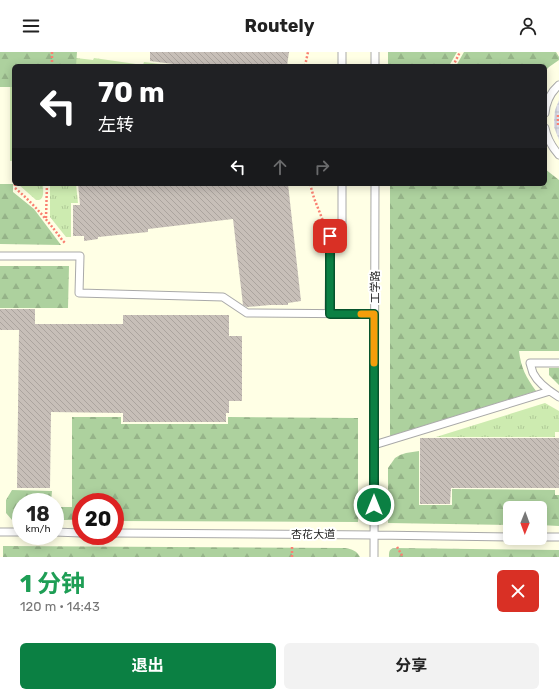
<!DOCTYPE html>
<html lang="zh">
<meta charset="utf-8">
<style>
body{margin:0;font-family:Rubik,"Noto Sans SC",sans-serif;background:#f2f2f2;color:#222;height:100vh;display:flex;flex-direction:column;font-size:15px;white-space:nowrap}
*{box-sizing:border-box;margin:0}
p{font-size:13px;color:#767676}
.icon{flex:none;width:22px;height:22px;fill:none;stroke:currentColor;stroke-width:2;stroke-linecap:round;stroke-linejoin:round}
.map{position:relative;height:505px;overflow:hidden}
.panel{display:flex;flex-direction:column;background:#fff;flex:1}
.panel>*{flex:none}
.top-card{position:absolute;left:12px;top:12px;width:535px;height:122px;border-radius:6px;box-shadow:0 2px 10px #0003;background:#202124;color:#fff;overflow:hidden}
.needle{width:26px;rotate:181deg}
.buttons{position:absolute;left:503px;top:449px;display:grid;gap:8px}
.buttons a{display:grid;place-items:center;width:44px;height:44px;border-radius:6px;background:#fff;box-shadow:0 2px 10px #0003;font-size:20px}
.speed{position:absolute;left:12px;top:441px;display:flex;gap:8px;font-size:20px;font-weight:700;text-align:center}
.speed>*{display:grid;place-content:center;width:52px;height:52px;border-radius:50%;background:#fff;box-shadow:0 2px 10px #0003;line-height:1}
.speed small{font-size:10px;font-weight:400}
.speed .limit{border:6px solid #d22;background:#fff;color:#111}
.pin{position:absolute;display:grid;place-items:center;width:34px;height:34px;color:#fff;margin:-17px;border-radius:8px;box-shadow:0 2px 6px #0006}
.me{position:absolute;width:44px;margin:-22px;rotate:0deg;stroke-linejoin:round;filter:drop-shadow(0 0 3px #0008)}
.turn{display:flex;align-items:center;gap:14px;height:84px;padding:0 20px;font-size:18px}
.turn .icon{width:52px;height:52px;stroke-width:2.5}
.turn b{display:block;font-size:28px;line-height:34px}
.lanes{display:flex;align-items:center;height:38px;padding:0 20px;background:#0003;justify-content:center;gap:20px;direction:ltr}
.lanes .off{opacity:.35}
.round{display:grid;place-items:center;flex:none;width:42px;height:42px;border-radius:6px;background:#f2f2f2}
.head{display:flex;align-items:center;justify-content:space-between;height:68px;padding:0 20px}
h1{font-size:24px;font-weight:700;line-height:30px;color:#1e9e55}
.button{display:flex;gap:8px;margin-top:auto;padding:8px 20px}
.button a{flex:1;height:46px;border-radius:6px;background:#0b8043;color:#fff;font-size:16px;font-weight:700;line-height:46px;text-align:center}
.button a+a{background:#f2f2f2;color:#222}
header{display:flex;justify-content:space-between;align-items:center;height:52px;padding:0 20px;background:#fff;font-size:18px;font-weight:700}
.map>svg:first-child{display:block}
</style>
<header><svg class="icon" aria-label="menu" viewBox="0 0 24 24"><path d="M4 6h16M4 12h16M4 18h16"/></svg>Routely<svg class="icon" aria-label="person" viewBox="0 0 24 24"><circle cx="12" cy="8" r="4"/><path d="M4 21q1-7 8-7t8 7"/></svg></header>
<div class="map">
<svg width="559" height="505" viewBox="0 0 559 505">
<defs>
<pattern id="grass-tufts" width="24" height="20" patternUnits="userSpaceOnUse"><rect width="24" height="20" fill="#cdebb0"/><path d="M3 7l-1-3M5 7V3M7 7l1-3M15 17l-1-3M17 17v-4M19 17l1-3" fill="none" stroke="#b0c997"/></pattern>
<pattern id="forest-firs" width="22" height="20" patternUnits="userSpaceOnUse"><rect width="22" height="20" fill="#add19e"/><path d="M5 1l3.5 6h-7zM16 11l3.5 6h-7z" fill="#95b388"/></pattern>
<pattern id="plaza-grid" width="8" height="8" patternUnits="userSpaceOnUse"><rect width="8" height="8" fill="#dddde8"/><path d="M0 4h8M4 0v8" fill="none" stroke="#bdbdc7"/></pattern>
<pattern id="building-back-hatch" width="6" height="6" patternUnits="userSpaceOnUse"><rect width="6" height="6" fill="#c7bfb8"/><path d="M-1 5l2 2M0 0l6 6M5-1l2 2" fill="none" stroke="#aba49e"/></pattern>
</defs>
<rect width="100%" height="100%" fill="#f2efe9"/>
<!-- education -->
<path fill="#ffffe5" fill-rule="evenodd" d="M 0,0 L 559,0 L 559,505 L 0,505 ZM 14,14 L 545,14 L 545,132 L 14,132 ZM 21,450 L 55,450 L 55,484 L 21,484 ZM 81,450 L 115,450 L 115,484 L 81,484 ZM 510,456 L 540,456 L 540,486 L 510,486 Z"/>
<!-- grass -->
<path fill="url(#grass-tufts)" d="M 76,6 L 93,8 L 94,6 L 143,13 L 144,10 L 175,14 L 76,14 Z
M 10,35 L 14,35 L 14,109 L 10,109 Z
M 18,132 L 43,132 C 43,139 45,149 36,148 Z
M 50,132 L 76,132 L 78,151 L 71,151 L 71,185 L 66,185 L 50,165 Z
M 545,351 L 559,359 L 559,380 L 555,380 L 555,385 L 436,385 Z"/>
<!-- forest -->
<path fill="url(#forest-firs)" d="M 0,0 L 77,0 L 76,14 L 14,14 L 14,35 L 0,35 Z
M 388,0 L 457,0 L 449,14 L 388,14 Z
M 464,0 L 556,0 L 559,5 L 559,8 L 549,15 L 545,19 L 545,14 L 456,14 Z
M 545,117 L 559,128 L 559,299 L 519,299 C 521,316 526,325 536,339 L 390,384 L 390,132 L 545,132 Z
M 0,132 L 13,132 L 13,140 L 34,157 L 61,193 L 0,192 Z
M 0,214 L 69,214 L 68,256 L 0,256 Z
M 549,316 L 559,316 L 559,333 L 549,323 Z
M 72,365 L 121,365 L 121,372 L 228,372 L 228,365 L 358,366 L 358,470 L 115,469 L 115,450 L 81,450 L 81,468 L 55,468 L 55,455 L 72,455 Z
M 419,399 L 419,453 L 452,453 L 452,437 L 555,438 L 555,443 L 559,443 L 559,474 L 540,473 L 540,456 L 510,456 L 510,473 L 388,471 L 388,416 L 395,406 L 400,403 L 406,401 Z
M 12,438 L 52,439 L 51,450 L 21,450 L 21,468 L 12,468 L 6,461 L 6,448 Z
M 3,494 L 345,496 C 352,497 357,499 360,505 L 3,505 Z
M 394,496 L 559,498 L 559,505 L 389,505 C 389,500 389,497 394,496 Z"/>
<!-- plaza -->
<path fill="url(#plaza-grid)" d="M 559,48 L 559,88 L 554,75 L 554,67 L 555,58 Z"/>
<!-- building -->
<path fill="url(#building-back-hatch)" d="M 150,0 L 289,0 L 287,14 L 189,14 L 150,9 Z
M 78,132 L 288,132 L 301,249 L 288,251 L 288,253 L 270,253 L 247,255 L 243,253 L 233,167 L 148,177 L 148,180 L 98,185 L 98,187 L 84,189 L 84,184 L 73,184 L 73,153 L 80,153 Z
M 0,257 L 35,257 L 35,272 L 123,272 L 123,263 L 229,263 L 229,284 L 242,284 L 242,349 L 229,349 L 229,361 L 226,361 L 226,370 L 123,370 L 123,361 L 51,360 L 50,436 L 17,436 L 19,278 L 0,278 Z
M 420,386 L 559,386 L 559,436 L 451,436 L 450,452 L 420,452 Z"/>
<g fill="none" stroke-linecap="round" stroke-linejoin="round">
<!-- service casing -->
<g stroke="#a9a9a9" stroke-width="9">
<path id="service" d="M 342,14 L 342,0
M 375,14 L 375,0
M 545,61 C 546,50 551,40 559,33
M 545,76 C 547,87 552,95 559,103
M 0,204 L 80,204 L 79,241 L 223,245 L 247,261 L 374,262
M 329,262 L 330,184 L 342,176 L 342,132
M 559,311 L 530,311 C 531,314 532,318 533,321 C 538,331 549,339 559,345
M 374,393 L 550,339
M 0,480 L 21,480
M 55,480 L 81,481
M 115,481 L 374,483 L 510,485
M 540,485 L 559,485
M 374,505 L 375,132"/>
</g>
<!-- path -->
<path stroke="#fa8072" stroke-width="2.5" stroke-dasharray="2 2" stroke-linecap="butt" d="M 52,14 L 52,0
M 305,14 L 308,0
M 453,14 L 460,0
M 558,63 L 558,74
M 15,132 L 15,136 C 34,152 48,169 63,189 L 66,192
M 310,132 L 314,146 L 325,174
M 46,166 L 47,132
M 397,495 L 403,505
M 292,505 L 292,494"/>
<!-- service -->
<use href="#service" stroke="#fff" stroke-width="7"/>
</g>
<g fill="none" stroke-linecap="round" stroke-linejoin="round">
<!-- route casing -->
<g stroke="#07532c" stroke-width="10">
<path id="route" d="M 330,184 L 330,262 L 374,262 L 374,453"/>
</g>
<!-- route -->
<use href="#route" stroke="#0b8043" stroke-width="7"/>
<!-- slow -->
<path stroke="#f59e0b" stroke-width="7" d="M 361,262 L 374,262 L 374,311"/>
</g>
<g text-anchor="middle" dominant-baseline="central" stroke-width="4" stroke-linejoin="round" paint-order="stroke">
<!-- street labels -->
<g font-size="11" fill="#222" stroke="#fff">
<text transform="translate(375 235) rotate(-90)">工学路</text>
<text x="313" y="482">杏花大道</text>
</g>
</g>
</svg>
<div class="buttons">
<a><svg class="needle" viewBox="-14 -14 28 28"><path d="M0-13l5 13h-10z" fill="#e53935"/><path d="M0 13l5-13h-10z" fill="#767676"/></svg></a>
</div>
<div class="speed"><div>18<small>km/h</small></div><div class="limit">20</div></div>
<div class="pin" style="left:330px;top:184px;background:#d93025"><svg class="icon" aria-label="arrive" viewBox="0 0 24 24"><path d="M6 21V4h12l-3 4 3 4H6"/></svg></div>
<svg class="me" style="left:374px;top:453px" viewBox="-20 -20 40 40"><circle r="17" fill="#0b8043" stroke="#fff" stroke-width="3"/><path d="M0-11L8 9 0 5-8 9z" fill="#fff"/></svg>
<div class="top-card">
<div class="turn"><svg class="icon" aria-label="left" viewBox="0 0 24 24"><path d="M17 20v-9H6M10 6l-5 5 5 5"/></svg><div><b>70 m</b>左转</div></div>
<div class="lanes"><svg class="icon" aria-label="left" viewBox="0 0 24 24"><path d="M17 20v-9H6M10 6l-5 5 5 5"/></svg><svg class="icon off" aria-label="ahead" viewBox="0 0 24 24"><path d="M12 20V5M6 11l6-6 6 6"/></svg><svg class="icon off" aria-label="right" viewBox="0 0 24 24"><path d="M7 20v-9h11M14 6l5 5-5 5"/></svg></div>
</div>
</div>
<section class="panel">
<div class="head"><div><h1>1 分钟</h1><p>120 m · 14:43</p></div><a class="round" style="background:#d93025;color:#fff"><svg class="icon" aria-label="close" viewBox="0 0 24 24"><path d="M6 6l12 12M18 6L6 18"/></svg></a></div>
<div class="button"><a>退出</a><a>分享</a></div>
</section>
